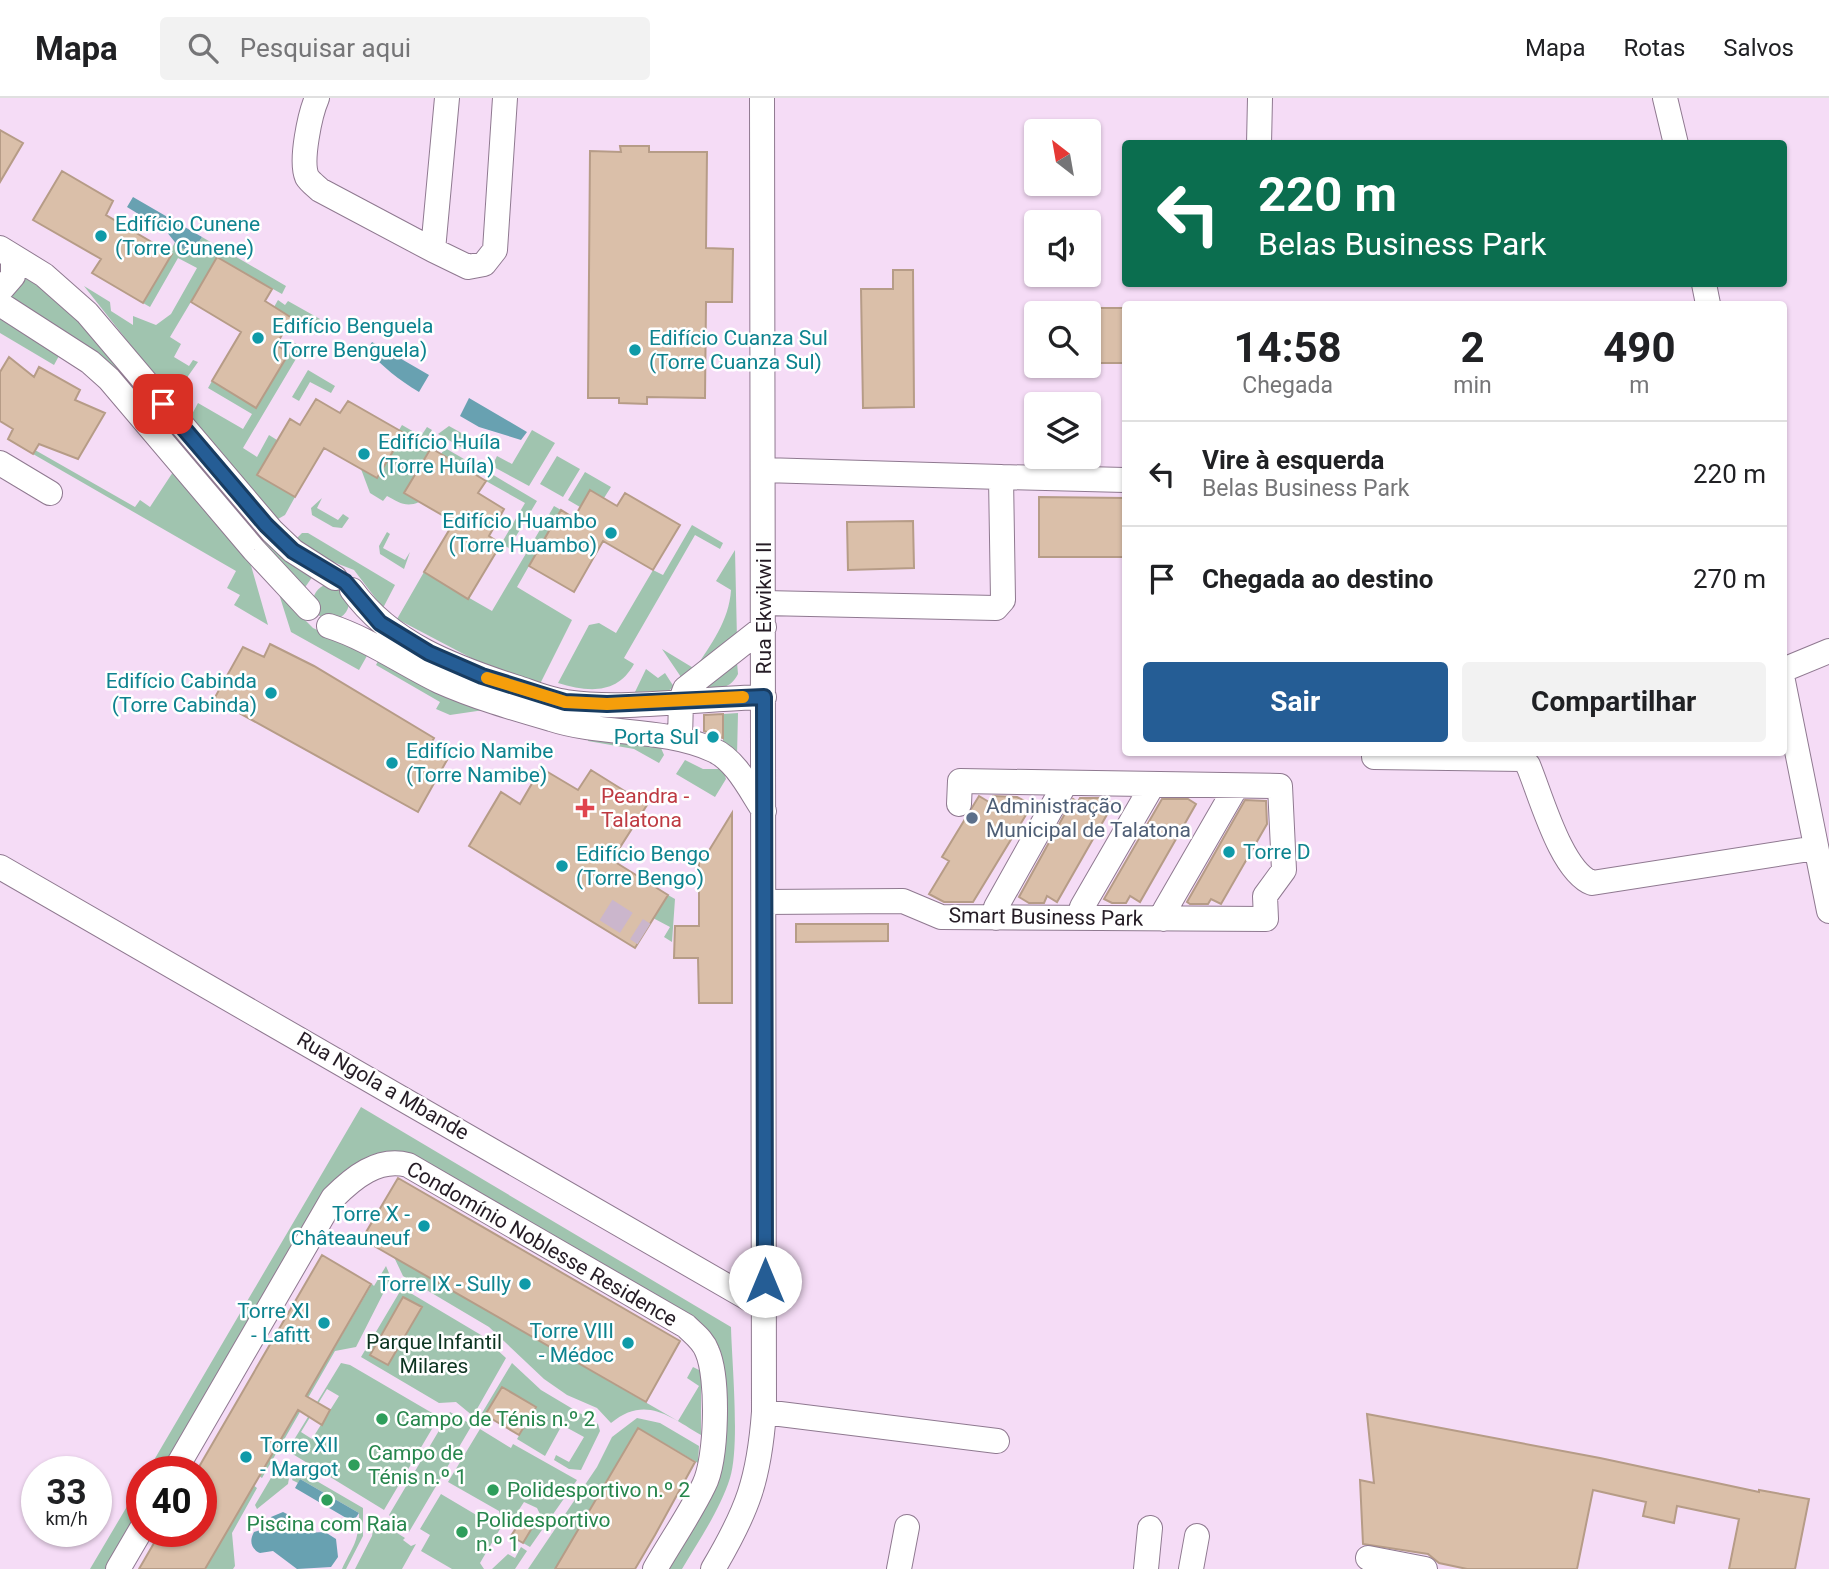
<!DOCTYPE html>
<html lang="pt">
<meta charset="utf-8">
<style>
body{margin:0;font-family:Roboto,sans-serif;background:#f2f2f2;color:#202124;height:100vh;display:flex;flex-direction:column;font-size:26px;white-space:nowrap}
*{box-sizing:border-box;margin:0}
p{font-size:23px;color:#757577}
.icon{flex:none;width:38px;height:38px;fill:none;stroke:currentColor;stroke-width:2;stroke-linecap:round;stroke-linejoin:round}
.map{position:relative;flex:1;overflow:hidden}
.drawer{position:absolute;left:1122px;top:203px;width:665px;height:455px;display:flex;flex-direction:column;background:#fff;border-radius:7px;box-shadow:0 2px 5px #0004}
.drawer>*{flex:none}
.hud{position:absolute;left:1122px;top:42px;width:665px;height:147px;border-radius:7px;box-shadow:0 2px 5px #0004;background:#0b6e4f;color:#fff;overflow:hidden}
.needle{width:46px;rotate:329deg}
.buttons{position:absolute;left:1024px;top:21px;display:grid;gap:14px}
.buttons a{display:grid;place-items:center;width:77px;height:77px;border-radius:7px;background:#fff;box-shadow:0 2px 5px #0004;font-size:35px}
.speed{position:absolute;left:21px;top:1358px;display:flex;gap:14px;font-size:35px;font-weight:700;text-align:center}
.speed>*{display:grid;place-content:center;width:91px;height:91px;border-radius:50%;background:#fff;box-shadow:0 2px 5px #0004;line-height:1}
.speed small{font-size:18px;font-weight:400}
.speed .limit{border:10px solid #d22;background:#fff;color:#111}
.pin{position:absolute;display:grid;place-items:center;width:60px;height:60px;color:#fff;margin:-30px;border-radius:14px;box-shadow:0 4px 10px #0006}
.me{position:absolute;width:77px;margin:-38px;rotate:0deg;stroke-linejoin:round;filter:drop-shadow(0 0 5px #0008)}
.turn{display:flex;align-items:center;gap:24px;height:147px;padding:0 21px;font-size:32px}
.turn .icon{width:91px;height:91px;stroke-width:2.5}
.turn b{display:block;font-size:49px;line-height:60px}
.eta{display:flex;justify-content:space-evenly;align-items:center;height:119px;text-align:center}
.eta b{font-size:42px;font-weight:700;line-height:49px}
.action{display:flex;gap:14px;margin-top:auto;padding:14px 21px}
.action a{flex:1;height:80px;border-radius:7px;background:#255d95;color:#fff;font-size:28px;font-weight:700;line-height:80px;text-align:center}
.action a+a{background:#f2f2f2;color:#202124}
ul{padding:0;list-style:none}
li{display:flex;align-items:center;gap:21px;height:105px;padding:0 21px;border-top:2px solid #e0e0e0}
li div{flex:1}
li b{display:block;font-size:26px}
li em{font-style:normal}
header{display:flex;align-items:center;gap:42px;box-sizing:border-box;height:98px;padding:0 35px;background:#fff;border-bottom:2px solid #e0e0e0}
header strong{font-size:33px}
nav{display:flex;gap:38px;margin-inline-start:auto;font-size:24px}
.search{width:490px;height:63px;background:#f2f2f2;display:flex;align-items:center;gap:18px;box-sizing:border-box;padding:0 24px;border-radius:7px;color:#757577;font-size:26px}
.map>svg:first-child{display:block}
</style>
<header>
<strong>Mapa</strong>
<div class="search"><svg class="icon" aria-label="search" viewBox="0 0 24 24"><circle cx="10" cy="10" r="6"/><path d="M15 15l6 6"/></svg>Pesquisar aqui</div>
<nav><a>Mapa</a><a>Rotas</a><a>Salvos</a></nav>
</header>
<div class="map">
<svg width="1829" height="1471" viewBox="0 0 1829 1471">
<rect width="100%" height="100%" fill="#f5dcf6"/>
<!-- green -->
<path fill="#a0c4af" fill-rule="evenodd" d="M 202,139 L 286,188 L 282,196 L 217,160 L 170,239 L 181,246 L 174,259 L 189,268 L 193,262 L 198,264 L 174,298 L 170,297 L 84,188 L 110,204 L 111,213 L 133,227 L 133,218 L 156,227 L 171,216 L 197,170 L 178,160 L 150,209 L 143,205 L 172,156 L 170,154 L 175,144 L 192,155 Z
M 17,167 L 46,185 L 313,478 L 301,495 L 212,388 L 1,200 Z
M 278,202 L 285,207 L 288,203 L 320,221 L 311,237 L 289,224 L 291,219 L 274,209 Z
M 0,220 L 60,256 L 54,267 L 0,235 Z
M 295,245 L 303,249 L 243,350 L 257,359 L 269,337 L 277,342 L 257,377 L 295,399 L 285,417 L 278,421 L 273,419 L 191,318 L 198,305 L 243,331 L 252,316 L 208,290 L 212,283 L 256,309 Z
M 308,272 L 335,288 L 331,295 L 310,284 L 299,303 L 292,299 Z
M 402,327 L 421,338 L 427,329 L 432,332 L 420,351 L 423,353 L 430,341 L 437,346 L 433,352 L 430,351 L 404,395 L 419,404 C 406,410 398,404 387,398 L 383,403 L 370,395 L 361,371 L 377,380 L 403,335 L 399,332 Z
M 449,328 L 472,341 L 466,352 L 438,336 Z
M 532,332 L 555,345 L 529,388 L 492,368 L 497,358 L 512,366 Z
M 445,350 L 483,372 L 479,378 L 441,356 Z
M 35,352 L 135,409 L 140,402 L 150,409 L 173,374 L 250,464 L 268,527 L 234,507 L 240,497 L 227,490 L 236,473 L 33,356 Z
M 557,358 L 580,371 L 563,399 L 540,386 Z
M 585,374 L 611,389 L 604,400 L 590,393 L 580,409 L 568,402 Z
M 490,375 L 537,403 L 509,450 L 501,446 L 525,405 L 486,383 Z
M 322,400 L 317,410 L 338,422 L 343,416 L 349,420 L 342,430 L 333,429 L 312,417 L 311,410 Z
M 554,408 L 561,412 L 517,489 L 572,522 L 540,586 L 475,562 L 397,521 L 424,474 L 492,513 Z
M 692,427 L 723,445 L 720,451 L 695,437 L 624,560 L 634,566 C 617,597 588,594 558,585 L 589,527 L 599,525 L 616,535 L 653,472 L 663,477 Z
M 387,434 L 390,436 L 383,450 L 405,462 L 410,454 L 404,471 L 380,456 L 379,448 Z
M 302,435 L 308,435 L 395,487 L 383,510 L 354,472 L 310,455 L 295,442 Z
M 735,452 L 737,542 L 683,582 L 662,551 L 695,571 C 711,546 729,523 731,492 L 716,483 Z
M313 504a18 18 0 1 1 36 0a18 18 0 1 1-36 0Z
M 279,496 L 313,530 L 368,556 L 359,572 L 291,534 Z
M 379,561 L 484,612 L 450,617 L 436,611 L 440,604 L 376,567 Z
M 737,564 L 738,576 C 730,591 720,591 704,591 Z
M 646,571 L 658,580 L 665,575 L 674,589 L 668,593 L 635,594 Z
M 738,615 L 737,658 L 723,648 L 723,616 Z
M 589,638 L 642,644 L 661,650 L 664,657 L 659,665 L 634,651 L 588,643 Z
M 685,662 L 703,671 L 723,671 L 726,681 L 715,699 L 676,676 Z
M 668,797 L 675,801 L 672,844 L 664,839 L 670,829 L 653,820 Z
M 361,1009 L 731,1229 C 732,1267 740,1348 730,1380 C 720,1412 699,1442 682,1471 L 663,1471 L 709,1393 L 718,1254 L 372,1060 L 163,1374 L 147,1374 Z
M 394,1159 L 678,1323 L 699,1288 L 687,1280 L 693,1269 L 701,1273 L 701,1337 C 669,1318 645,1297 611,1325 L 597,1310 L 567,1297 L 544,1281 L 489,1229 L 403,1178 Z
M 386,1168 L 391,1180 L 356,1249 L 335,1253 L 262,1380 L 259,1378 L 372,1186 L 374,1188 Z
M 402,1190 L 481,1237 L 506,1260 L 473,1318 L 456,1304 L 439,1305 L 361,1259 Z
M 341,1265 L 350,1267 L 439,1319 L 384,1412 L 291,1355 L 289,1350 ZM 327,1291 L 339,1298 L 312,1341 L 301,1334 Z
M 512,1265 L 541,1292 L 598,1326 L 600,1333 L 581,1372 L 569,1371 L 554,1362 L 556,1357 L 569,1364 L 584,1339 L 562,1327 L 545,1358 L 517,1341 L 536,1309 L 502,1289 L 485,1317 L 482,1315 Z
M 450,1314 L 472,1327 L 409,1434 L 398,1424 L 396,1426 L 390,1423 L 392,1420 L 389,1417 Z
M 637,1320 L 660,1325 L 699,1348 L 698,1365 L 638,1330 L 555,1471 L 528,1471 L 597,1369 L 612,1339 Z
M 480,1331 L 511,1350 L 513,1346 L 577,1382 L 530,1449 L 523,1445 L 540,1416 L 537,1410 L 524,1404 L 513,1421 L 501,1420 L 499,1413 L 448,1384 Z
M 285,1365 L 291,1368 L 288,1386 L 257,1411 L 255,1407 L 278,1368 Z
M 296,1371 L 363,1410 L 363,1438 L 346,1471 L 342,1471 C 353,1447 359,1445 359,1415 L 300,1381 L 298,1385 L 292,1382 Z
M 142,1383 L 142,1410 L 106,1471 L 90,1471 Z
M 253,1387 L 257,1390 L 232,1435 L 235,1468 L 233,1471 L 205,1471 Z
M 441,1396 L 500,1431 L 480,1465 L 484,1471 L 452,1471 L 421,1453 L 430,1437 L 420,1431 Z
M 375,1421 L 405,1440 L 403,1442 L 411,1448 L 416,1446 L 402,1471 L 355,1471 L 372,1438 Z
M 521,1449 L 527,1453 L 515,1471 L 492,1471 L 508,1456 L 515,1460 Z"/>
<!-- water -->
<path fill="#68a1b1" d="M 133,99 L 202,139 L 192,155 L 178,148 L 166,133 L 127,109 Z
M 372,244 L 429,277 L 419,294 C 399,282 383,269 367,252 Z
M 469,300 L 527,334 L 521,342 L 479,329 L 460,318 Z
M 300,1381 L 359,1415 L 353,1424 L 295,1390 Z
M 283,1414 L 291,1418 L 304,1435 L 325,1434 L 336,1441 L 338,1459 L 331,1469 L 297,1471 L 273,1453 L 260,1455 C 251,1451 249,1443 254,1434 L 267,1430 L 271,1419 Z"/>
<!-- building -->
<path fill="#dabfa9" stroke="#b69c87" stroke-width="2" d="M 0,32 L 23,45 L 0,84 Z
M 620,48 L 649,48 L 649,54 L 707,54 L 706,150 L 733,151 L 732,204 L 706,204 L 705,300 L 647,299 L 647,306 L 619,305 L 619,300 L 588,300 L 590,53 L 621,54 Z
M 62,73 L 113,103 L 106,117 L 172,156 L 143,205 L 92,175 L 101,161 L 33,122 Z
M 217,159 L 272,191 L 265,203 L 292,220 L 276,247 L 289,255 L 256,310 L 212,283 L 241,234 L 191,204 Z
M 893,172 L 913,172 L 914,309 L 863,310 L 861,191 L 893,191 Z
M 1088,210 L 1125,210 L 1125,265 L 1088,265 Z
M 9,259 L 34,279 L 39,269 L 80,292 L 75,302 L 105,315 L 78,361 L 39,346 L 33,356 L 8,341 L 13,331 L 0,323 L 0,274 Z
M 316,301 L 340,315 L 348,303 L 404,335 L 377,380 L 324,350 L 295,399 L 257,377 L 290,321 L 300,327 Z
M 431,350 L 486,383 L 478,395 L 504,411 L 489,438 L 501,446 L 468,501 L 424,474 L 454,424 L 404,395 Z
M 590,392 L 617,408 L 625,395 L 680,427 L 653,472 L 603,443 L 574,494 L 529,468 L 561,412 L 574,420 Z
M 1039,399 L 1125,400 L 1125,459 L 1039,459 Z
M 913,423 L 914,470 L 848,472 L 847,424 Z
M 270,546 L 314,568 L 434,640 L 428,650 L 447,662 L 418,714 L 214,601 L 243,549 L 264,559 Z
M 723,616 L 723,640 L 704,633 L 704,617 Z
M 541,670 L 578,692 L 591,672 L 647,707 L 612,762 L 668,797 L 635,850 L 469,748 L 501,694 L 520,706 Z
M 979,698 L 989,704 L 993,698 L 1017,699 L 1032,707 L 973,804 L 944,804 L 929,796 L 949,763 L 942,759 Z
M 1080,700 L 1103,700 L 1113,706 L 1057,804 L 1047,798 L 1044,805 L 1029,805 L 1019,799 L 1073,701 L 1078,704 Z
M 1162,701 L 1188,701 L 1196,706 L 1140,804 L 1130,798 L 1126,805 L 1112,805 L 1104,801 Z
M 1245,702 L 1266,703 L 1267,726 L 1221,806 L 1211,801 L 1208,806 L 1190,806 L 1187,804 Z
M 732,715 L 732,905 L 699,905 L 698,860 L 674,860 L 675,828 L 699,828 L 699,759 L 705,759 Z
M 796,826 L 888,826 L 888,843 L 796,844 Z
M 398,1080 L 680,1243 L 646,1304 L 362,1141 Z
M 322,1157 L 371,1186 L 306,1298 L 330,1312 L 322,1327 L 298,1312 L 205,1471 L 139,1471 L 161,1433 L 201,1433 L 201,1374 L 196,1374 Z
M 403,1199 L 422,1209 L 388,1267 L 370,1257 Z
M 502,1289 L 536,1309 L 519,1337 L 485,1317 Z
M 1367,1316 L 1600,1360 L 1759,1394 L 1759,1392 L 1809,1401 L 1795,1471 L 1729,1471 L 1739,1421 L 1677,1408 L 1674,1425 L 1643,1418 L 1646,1404 L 1593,1392 L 1577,1471 L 1467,1471 L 1439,1465 L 1428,1456 L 1363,1446 L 1360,1382 L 1374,1385 Z
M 638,1330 L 695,1364 L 655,1437 L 635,1471 L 555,1471 Z
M 520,1424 L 532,1430 L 523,1445 L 511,1438 Z"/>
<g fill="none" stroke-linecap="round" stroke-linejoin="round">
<!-- minor-tunnel -->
<path stroke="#cbb6cc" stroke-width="24" stroke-dasharray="24 12" stroke-linecap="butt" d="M 606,812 L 644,836"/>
<!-- minor casing -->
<g stroke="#8f7990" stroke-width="26">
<path id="minor" d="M 317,0 C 310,16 300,63 307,79 C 310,84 316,88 320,92 L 433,152 L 447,0
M 1665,0 L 1676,46
M 1259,46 L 1260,0
M 0,150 L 44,177 L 87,215 L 272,433 L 293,453 L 335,480
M 433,152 L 468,169 L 484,166 L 495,152 L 505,0
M 1704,186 L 1708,206
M 0,193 L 13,178 L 13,161 L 7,155
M 0,206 L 90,264 L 109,281 L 254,452 L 308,510
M 0,365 L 50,395
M 763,372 L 1001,379
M 352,492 C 391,546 454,569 515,589 C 531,594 549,602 566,604 C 625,613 703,600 764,599
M 764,505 L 996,510 L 1003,502 L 1001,379 L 1125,382
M 329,528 C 369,541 402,565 439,583 C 475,599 513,610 551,621 C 603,638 662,629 713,652 C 736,662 750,692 764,713
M 1783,572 L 1829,553
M 1783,583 L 1829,813
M 680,641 L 681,602 L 685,591 L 764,529
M 1374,659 L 1522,661 L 1528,667 C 1541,698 1561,773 1592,785 L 1816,750
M 0,769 L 765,1210
M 764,804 L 903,803 L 941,819 L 1266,821 L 1265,798 L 1284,772 L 1280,688 L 960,683 L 959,706
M 996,820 L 996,809 L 1065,686
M 1082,820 L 1082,809 L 1152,688
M 1164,821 L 1165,812 L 1236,689
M 764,1314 L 997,1343
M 174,1374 L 333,1100 C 353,1080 378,1059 408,1067 L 686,1228 C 694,1236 703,1242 707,1253 C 719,1280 717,1361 704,1387 C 690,1416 671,1443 655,1471
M 1368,1460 L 1425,1471
M 118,1471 L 142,1430
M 713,1471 C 748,1412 759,1381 764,1314 L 762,0
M 899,1471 L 907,1429
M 1146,1471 L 1150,1430
M 1191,1471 L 1197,1438"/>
</g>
<!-- minor -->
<use href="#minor" stroke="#fff" stroke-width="24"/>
</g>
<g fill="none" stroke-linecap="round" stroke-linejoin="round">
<!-- route casing -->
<g stroke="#183c61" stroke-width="18">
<path id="route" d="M 163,306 L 266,427 L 293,453 L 345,484 L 380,525 L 429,555 L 482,578 L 565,604 L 607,606 L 764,599 L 765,1183"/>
</g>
<!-- route -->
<use href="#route" stroke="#255d95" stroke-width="12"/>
<!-- slow -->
<path stroke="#f59e0b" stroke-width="12" d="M 487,580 L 565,604 L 607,606 L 743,599"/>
</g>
<!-- markers -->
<g fill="#0f9aa8" stroke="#fff" stroke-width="2.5">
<circle cx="101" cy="138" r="7"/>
<circle cx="258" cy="240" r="7"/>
<circle cx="635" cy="252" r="7"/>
<circle cx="364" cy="356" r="7"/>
<circle cx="611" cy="435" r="7"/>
<circle cx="271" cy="595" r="7"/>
<circle cx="713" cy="639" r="7"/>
<circle cx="392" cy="665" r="7"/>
<circle cx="1229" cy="754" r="7"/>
<circle cx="562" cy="768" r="7"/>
<circle cx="424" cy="1128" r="7"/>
<circle cx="525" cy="1186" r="7"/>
<circle cx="324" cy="1225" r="7"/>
<circle cx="628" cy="1245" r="7"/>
<circle cx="246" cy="1359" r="7"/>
</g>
<path fill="#e0444e" stroke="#fff" stroke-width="2.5" d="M581.5 699.5h7v7h7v7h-7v7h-7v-7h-7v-7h7z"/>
<circle fill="#5c6f8a" stroke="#fff" stroke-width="2.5" cx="972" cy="720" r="7"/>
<g fill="#2e9e5b" stroke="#fff" stroke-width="2.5">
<circle cx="382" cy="1321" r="7"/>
<circle cx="354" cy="1367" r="7"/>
<circle cx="493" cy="1392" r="7"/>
<circle cx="327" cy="1402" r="7"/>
<circle cx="462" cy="1434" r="7"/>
</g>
<g text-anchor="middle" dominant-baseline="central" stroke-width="5" stroke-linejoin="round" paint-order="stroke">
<!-- culture labels -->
<g font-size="21" fill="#0d838f" stroke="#fff" text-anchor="start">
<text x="115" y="126">Edifício Cunene<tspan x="115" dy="24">(Torre Cunene)</tspan></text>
<text x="272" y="228">Edifício Benguela<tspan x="272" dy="24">(Torre Benguela)</tspan></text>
<text x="649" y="240">Edifício Cuanza Sul<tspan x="649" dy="24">(Torre Cuanza Sul)</tspan></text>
<text x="378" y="344">Edifício Huíla<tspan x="378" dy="24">(Torre Huíla)</tspan></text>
<text x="597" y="423" text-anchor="end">Edifício Huambo<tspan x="597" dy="24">(Torre Huambo)</tspan></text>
<text x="257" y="583" text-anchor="end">Edifício Cabinda<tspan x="257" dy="24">(Torre Cabinda)</tspan></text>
<text x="699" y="639" text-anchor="end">Porta Sul</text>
<text x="406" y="653">Edifício Namibe<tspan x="406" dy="24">(Torre Namibe)</tspan></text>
<text x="1243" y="754">Torre D</text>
<text x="576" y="756">Edifício Bengo<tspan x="576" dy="24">(Torre Bengo)</tspan></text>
<text x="410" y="1116" text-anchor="end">Torre X -<tspan x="410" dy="24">Châteauneuf</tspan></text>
<text x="511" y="1186" text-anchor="end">Torre IX - Sully</text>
<text x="310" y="1213" text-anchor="end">Torre XI<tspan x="310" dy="24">- Lafitt</tspan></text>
<text x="614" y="1233" text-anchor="end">Torre VIII<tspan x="614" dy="24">- Médoc</tspan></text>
<text x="260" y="1347">Torre XII<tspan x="260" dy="24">- Margot</tspan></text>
</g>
<!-- street labels -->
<g font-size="21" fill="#251c25" stroke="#fff">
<text transform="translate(764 510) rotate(-90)">Rua Ekwikwi II</text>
<text transform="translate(1046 819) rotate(1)">Smart Business Park</text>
<text transform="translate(383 988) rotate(30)">Rua Ngola a Mbande</text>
<text transform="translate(542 1146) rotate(30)">Condomínio Noblesse Residence</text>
</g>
<!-- health labels -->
<g font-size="21" fill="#be3a42" stroke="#fff" text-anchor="start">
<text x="601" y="698">Peandra -<tspan x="601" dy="24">Talatona</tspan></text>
</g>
<!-- service labels -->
<g font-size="21" fill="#4e5e75" stroke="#fff" text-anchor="start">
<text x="986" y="708">Administração<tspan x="986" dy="24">Municipal de Talatona</tspan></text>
</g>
<!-- park labels -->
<g font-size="21" fill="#0c3421" stroke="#fff">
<text x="434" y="1244">Parque Infantil<tspan x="434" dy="24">Milares</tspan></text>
</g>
<!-- leisure labels -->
<g font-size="21" fill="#27864d" stroke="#fff" text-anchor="start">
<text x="396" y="1321">Campo de Ténis n.º 2</text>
<text x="368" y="1355">Campo de<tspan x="368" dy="24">Ténis n.º 1</tspan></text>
<text x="507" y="1392">Polidesportivo n.º 2</text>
<text x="476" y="1422">Polidesportivo<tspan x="476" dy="24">n.º 1</tspan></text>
<text x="327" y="1426" text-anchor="middle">Piscina com Raia</text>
</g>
</g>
</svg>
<div class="buttons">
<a><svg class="needle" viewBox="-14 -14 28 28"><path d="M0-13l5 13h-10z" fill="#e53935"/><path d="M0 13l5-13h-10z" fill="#757577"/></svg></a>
<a><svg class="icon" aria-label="sound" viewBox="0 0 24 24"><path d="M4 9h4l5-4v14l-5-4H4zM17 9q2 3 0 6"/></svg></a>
<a><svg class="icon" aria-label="search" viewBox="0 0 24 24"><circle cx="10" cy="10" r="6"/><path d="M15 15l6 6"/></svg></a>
<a><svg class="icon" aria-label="layers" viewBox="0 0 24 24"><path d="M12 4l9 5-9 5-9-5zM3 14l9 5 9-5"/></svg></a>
</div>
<div class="speed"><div>33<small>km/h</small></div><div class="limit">40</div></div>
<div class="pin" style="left:163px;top:306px;background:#d93025"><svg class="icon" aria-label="arrive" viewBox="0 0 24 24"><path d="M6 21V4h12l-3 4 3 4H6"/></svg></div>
<svg class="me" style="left:765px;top:1183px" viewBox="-20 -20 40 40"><circle r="19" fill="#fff"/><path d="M0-13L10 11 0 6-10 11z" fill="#255d95"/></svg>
<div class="hud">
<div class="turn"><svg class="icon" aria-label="left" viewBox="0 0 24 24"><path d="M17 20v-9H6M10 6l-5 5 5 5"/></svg><div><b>220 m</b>Belas Business Park</div></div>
</div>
<section class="drawer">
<div class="eta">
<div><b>14:58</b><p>Chegada</p></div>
<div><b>2</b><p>min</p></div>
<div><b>490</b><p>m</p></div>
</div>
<ul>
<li><svg class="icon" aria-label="left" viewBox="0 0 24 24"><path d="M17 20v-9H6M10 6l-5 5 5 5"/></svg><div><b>Vire à esquerda</b><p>Belas Business Park</p></div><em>220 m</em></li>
<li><svg class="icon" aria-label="arrive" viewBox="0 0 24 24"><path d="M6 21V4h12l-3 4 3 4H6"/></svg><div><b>Chegada ao destino</b></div><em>270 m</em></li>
</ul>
<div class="action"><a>Sair</a><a>Compartilhar</a></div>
</section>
</div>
